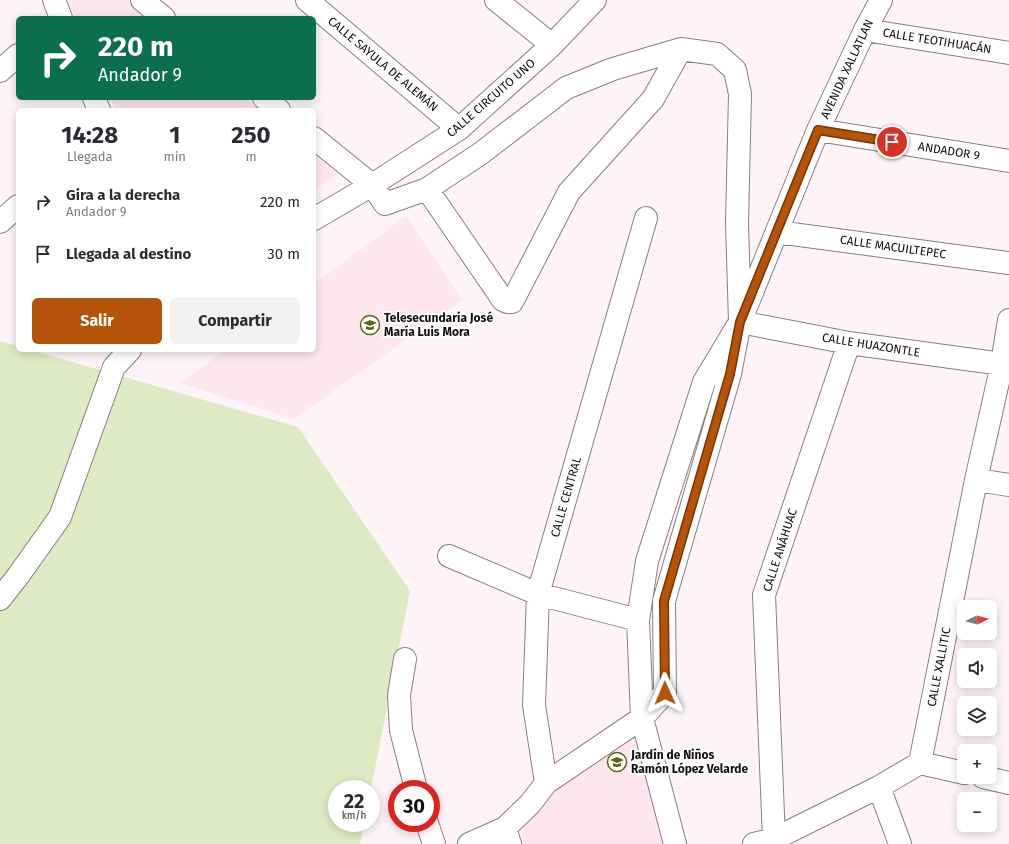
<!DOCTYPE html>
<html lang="es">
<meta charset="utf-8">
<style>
body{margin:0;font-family:"Fira Sans",sans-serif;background:#f2f2f3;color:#2b2b33;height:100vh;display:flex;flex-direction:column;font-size:15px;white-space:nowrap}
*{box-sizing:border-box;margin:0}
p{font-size:13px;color:#7c7c81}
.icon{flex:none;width:22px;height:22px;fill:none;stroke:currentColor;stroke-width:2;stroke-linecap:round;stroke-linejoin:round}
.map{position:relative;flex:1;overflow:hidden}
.side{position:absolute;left:16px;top:108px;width:300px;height:244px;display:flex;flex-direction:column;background:#fff;border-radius:6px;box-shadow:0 2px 10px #0003}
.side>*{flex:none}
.hud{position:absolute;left:16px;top:16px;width:300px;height:84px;border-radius:6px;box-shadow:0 2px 10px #0003;background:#0b6e4f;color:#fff;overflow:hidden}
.needle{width:26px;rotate:84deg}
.tools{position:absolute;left:957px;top:600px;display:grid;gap:8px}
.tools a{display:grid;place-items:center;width:40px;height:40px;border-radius:6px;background:#fff;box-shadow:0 2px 10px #0003;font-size:20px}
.speed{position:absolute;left:328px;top:780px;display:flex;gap:8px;font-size:20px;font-weight:700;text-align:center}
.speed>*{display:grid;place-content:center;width:52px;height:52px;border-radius:50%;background:#fff;box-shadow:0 2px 10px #0003;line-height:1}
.speed small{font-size:10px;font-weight:400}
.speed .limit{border:6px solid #d22;background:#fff;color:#111}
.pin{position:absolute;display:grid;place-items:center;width:34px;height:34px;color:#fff;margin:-17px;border:2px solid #fff;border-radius:50%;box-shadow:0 1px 4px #0007}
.me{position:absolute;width:44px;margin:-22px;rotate:359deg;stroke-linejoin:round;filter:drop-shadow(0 0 3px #0008)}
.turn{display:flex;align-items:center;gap:14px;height:84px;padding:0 16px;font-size:18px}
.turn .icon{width:52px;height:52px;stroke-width:2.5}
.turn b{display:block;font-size:28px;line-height:34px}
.eta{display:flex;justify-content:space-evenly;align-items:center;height:68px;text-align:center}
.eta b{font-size:24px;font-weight:700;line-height:28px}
.button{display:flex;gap:8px;margin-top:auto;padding:8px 16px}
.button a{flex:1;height:46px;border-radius:6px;background:#b45309;color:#fff;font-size:16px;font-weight:700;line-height:46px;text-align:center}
.button a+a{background:#f2f2f3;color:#2b2b33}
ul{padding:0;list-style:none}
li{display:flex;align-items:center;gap:12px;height:52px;padding:0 16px}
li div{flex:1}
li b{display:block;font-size:15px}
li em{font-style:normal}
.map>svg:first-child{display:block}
</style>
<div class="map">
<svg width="1009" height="844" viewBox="0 0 1009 844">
<rect width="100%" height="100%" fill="#fef4f7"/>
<!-- built -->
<path fill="#fee6ed" d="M 67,0 L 127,0 L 148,18 L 75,18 Z
M 111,98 L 244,98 L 259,110 L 116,110 Z
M 314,155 L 338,174 L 314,189 Z
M 406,216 L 462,300 L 294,419 L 180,383 L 225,350 L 314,350 L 314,284 Z
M 636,732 L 666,844 L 522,844 L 525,819 L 544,792 Z"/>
<!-- green -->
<path fill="#deeac3" d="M 0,341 L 18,346 L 18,350 L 31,350 L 298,427 L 410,591 L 371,789 L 337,789 L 337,823 L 364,823 L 360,844 L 0,844 Z"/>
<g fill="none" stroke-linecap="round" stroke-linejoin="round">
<!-- minor casing -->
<g stroke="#8b7d81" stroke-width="24">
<path id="minor" d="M 54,0 L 61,18
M 142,0 L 164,18
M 307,0 L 459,129
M 496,0 L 552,45
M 865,30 L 1009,53
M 0,71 L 18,55
M 94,98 L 99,110
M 264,98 L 279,110
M 818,130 L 1009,161
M 314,138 L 372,185 L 385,204 L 427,189 L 480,154 L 566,88 L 613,69 L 681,49 L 717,54 L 735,70 L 740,94 L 737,223 L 740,322 L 704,382 L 647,561 L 638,620 L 642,718 L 546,783 L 530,804 L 505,828 L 510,844
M 427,189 L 503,300 L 507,302 L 512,302 L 569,192 L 653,99 L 681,49
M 314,219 L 372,185 L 459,129 L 552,45 L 595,0
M 0,222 L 18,206
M 777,232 L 1009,263
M 740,322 L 849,343 L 1002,364
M 976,480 L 1009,485
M 449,556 L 538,594 L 638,620
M 0,599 L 18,576 L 60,517 L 114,367 L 130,350
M 405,659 L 399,695 L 401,730 L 416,789
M 920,763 L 964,773
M 983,777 L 1009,783
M 546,783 L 534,705 L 538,594 L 646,218
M 879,787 L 900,844
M 427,823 L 434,844
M 774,839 L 764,595 L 849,343
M 469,844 L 505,828
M 675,844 L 642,718 L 665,693 L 664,601 L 730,374 L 740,322 L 818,130 L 865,30 L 881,0
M 754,844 L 774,839 L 879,787 L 920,763 L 976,480 L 1002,364 L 1009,320"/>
</g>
<!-- minor -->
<use href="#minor" stroke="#fff" stroke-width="22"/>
</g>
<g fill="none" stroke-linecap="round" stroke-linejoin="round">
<!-- route casing -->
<g stroke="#753606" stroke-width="10">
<path id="route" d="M 665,693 L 664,601 L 730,374 L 740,322 L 818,130 L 892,142"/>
</g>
<!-- route -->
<use href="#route" stroke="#b45309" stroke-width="7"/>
</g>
<!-- icons -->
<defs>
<g id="school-ring" transform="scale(1)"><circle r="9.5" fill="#fff" stroke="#586a16" stroke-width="1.5"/><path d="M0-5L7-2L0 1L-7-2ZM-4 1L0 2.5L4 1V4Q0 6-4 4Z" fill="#586a16"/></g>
</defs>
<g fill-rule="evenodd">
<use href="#school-ring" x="370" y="325"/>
<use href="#school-ring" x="617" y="762"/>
</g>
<g text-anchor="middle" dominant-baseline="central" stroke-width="4" stroke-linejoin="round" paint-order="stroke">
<!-- street labels -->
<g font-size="12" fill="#120d0f" stroke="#fff">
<text transform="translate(937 41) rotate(9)">CALLE TEOTIHUACÁN</text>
<text transform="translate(383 64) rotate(40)">CALLE SAYULA DE ALEMÁN</text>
<text transform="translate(847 69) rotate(-65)">AVENIDA XALLATLAN</text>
<text transform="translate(491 98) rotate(-41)">CALLE CIRCUITO UNO</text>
<text transform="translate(949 151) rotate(9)">ANDADOR 9</text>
<text transform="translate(893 247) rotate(8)">CALLE MACUILTEPEC</text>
<text transform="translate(871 345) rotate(9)">CALLE HUAZONTLE</text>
<text transform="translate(566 497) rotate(-74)">CALLE CENTRAL</text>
<text transform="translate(780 550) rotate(-72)">CALLE ANÁHUAC</text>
<text transform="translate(939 667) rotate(-79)">CALLE XALLITIC</text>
</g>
<!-- poi labels -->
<g font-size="12" font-weight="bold" fill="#120d0f" stroke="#fff" text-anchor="start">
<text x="384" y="318">Telesecundaria José<tspan x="384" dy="14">María Luis Mora</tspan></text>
<text x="631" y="755">Jardín de Niños<tspan x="631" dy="14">Ramón López Velarde</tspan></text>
</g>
</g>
</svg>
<div class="tools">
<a><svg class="needle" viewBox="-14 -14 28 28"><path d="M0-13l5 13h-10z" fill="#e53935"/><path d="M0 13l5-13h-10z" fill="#7c7c81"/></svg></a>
<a><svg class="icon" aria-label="sound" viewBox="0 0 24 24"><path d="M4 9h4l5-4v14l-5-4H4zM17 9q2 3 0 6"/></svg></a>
<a><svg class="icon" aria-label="layers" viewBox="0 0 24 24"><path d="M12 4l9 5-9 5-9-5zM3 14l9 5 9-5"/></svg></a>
<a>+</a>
<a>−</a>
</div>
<div class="speed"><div>22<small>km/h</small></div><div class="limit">30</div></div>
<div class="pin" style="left:892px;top:142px;background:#d93025"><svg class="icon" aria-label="arrive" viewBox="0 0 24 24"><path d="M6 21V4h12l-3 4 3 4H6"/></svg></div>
<svg class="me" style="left:665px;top:693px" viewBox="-20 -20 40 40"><path d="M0-17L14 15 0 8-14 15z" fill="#b45309" stroke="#fff" stroke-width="4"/></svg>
<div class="hud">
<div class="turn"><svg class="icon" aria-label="right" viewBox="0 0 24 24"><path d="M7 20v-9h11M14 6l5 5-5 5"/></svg><div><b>220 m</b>Andador 9</div></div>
</div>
<section class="side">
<div class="eta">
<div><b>14:28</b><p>Llegada</p></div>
<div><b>1</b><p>min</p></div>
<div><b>250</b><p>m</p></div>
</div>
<ul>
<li><svg class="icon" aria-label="right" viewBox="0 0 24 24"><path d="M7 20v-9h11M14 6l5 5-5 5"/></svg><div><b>Gira a la derecha</b><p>Andador 9</p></div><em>220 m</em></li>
<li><svg class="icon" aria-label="arrive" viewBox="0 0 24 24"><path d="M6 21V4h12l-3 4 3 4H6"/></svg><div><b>Llegada al destino</b></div><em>30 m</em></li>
</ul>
<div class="button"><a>Salir</a><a>Compartir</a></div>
</section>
</div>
